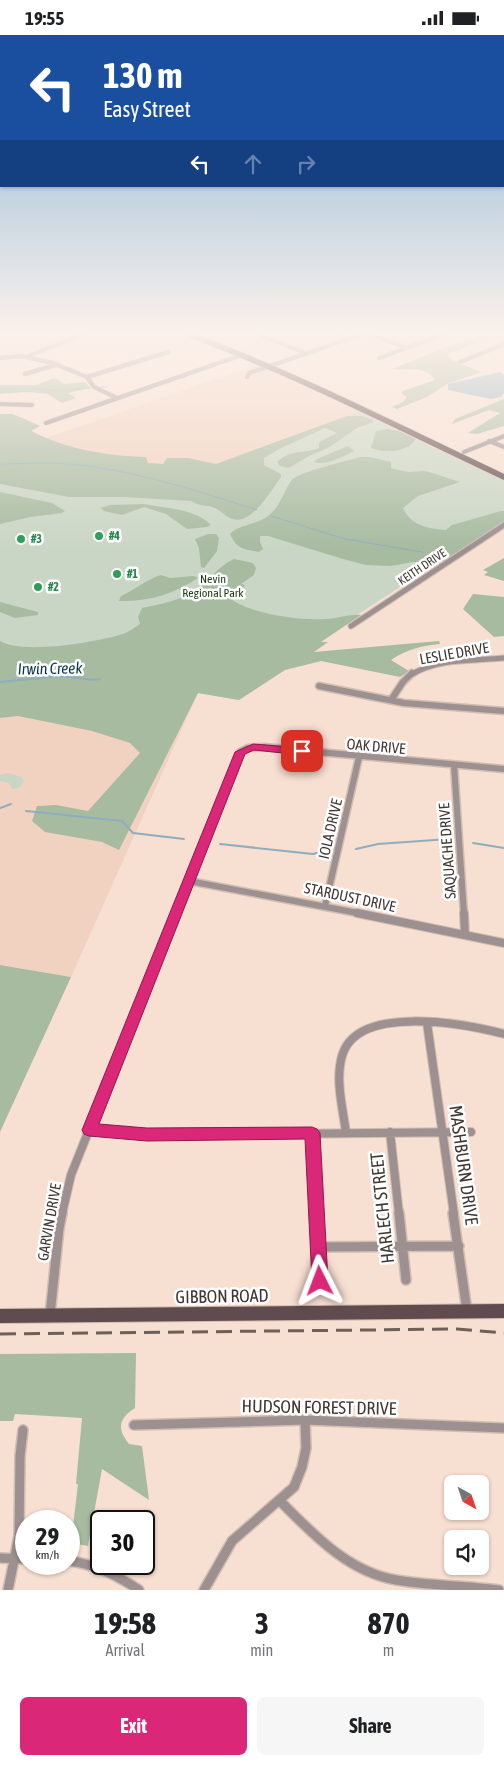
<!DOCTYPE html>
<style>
body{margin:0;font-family:"Asap Condensed",sans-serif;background:#f6f6f6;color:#202124;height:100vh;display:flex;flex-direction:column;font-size:19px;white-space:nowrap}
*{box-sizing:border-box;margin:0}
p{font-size:16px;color:#757577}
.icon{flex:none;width:28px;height:28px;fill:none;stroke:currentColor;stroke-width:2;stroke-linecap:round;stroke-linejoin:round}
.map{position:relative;height:1555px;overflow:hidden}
.side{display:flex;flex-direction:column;background:#fff;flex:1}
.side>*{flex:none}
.guide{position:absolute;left:0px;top:0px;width:505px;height:152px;box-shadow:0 1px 4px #0004;background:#1a4fa0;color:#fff;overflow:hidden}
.needle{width:32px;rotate:140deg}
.tools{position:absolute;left:444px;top:1440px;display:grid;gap:10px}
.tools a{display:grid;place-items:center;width:45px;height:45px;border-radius:8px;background:#fff;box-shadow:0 1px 4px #0004;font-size:25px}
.speed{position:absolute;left:15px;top:1475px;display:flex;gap:10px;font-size:25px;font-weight:700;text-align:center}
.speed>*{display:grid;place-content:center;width:65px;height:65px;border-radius:50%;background:#fff;box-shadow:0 1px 4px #0004;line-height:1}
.speed small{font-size:12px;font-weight:400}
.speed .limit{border:2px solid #111;border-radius:8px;background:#fff;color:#111}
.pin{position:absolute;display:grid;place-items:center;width:42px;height:42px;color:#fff;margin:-21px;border-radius:10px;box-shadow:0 2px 8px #0006}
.me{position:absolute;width:55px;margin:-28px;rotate:357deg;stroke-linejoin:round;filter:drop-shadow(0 0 4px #0008)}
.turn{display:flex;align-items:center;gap:18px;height:105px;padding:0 20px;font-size:22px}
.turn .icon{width:65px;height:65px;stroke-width:2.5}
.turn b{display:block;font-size:35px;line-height:42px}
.lanes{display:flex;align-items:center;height:48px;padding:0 20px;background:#0003;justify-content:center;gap:25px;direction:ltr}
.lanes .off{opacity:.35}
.eta{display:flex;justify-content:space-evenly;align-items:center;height:85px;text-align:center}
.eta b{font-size:30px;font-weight:700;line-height:35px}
.cta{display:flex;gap:10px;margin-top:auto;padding:10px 20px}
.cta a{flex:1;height:58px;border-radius:8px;background:#db2777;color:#fff;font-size:20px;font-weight:700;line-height:58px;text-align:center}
.cta a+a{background:#f6f6f6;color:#202124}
.status{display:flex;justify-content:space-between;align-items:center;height:35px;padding:0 25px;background:#fff;direction:ltr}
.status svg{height:14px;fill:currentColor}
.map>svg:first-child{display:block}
</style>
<div class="status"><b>19:55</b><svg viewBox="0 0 49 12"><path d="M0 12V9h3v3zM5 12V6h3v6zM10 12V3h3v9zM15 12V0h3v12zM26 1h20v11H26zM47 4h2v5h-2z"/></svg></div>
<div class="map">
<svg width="504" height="1555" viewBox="0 0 504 1555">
<rect width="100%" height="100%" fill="#f7dfd1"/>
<!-- built -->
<path fill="#f1d2c1" d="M 257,330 L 359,377 L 144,462 L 46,403 Z
M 198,658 L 71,942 L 0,930 L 0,669 Z"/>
<!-- green -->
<path fill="#c9d6c5" d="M 359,377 L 504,446 L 504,484 L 299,618 L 310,617 L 239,665 L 198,658 L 0,669 L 0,390 L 21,383 L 38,390 L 40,391 L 31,396 L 46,403 L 144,462 Z
M 8,738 L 22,742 L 24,746 L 19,753 L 12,754 L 9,748 L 0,746 L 0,740 Z"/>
<!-- forest -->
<path fill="#a7bba1" d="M 485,297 L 494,301 L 446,320 L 452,325 L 481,337 L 447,349 L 427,362 L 397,374 L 392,372 L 403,367 L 407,362 L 402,359 L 403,356 L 435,345 C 425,329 408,336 392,334 Z
M 54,343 L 65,349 L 85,347 L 90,353 L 68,358 L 76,363 L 62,368 L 48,359 L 28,357 L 0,359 L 0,350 L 36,350 Z
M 504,364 L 504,391 L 477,399 L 468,398 L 500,378 L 489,375 L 452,389 L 455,384 Z
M 0,379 L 13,379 L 38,390 L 40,391 L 31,396 C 66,414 106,421 146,422 L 148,428 L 163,429 L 167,423 L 188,423 L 216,429 L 347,381 L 361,381 L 373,385 L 373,387 L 357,393 L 328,413 L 309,421 L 289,433 L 280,431 L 277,427 C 291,414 304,419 319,413 L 319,407 L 337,398 L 325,393 L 279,414 L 264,423 L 264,430 L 281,439 L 281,442 C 272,454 252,490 233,484 C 227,483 222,477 217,474 C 208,469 199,472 191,466 L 124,462 L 69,462 L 0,449 Z
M 387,394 L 399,396 L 416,404 C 407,418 385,418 371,413 L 376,396 Z
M 348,411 L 354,416 C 342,422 327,431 314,427 L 317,424 Z
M 360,422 L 370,422 L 391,427 L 391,433 L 407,437 L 426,436 L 460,447 L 418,461 L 403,473 C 410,490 429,494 446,495 L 452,490 L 501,476 L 504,476 L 504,487 L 440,528 L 413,527 L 391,531 L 366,530 L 343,524 L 268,501 L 260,501 L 260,507 L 263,514 L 259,517 C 243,514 237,514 230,499 C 240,489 254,490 265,483 C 280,474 282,459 291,446 C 297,437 347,426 360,422 Z
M 0,457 L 52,468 L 65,476 L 62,478 L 30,482 L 0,489 Z
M 144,469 C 165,473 196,474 211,490 L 207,492 L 187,494 L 166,479 L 144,472 L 122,480 L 104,476 L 100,473 L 110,470 Z
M 208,499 L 216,499 L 219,503 L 217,516 L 204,533 L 201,532 L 199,513 L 195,504 Z
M 504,523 L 504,546 L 484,540 L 488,537 L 483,535 Z
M 234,524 L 253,528 L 256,533 L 254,540 L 241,549 L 245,550 L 243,553 L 238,552 L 231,557 L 234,558 L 231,564 C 251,579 301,586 326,584 C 339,584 347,579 361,580 L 321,607 L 328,607 L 314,617 L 439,606 L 440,609 C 421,611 407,614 391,625 L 409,636 L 400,642 L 321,626 L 285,635 L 239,665 L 198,658 L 119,815 L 102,807 L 45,797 L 32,786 L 37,771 L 56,770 L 88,776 L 140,718 L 130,708 L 92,696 L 18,681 L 0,683 L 0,606 C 23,620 97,607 123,599 C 129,597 135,592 140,589 L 138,582 L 142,573 C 160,569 183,565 198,554 C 210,545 219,530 234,524 Z
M 161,540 L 170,543 L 194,541 L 198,543 C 174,559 148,567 119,566 L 121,561 C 135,555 147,544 161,540 Z
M 473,559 L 504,562 L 504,601 L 494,602 L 463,574 Z
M 0,567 L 38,577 L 38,580 L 15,583 L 0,577 Z
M 0,930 L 71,942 L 0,1097 Z
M 136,1318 L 135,1373 C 118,1384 117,1394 129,1409 L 142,1411 L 149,1465 L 102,1434 L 88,1511 L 71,1508 L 78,1449 L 76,1449 L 82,1383 L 15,1379 L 13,1386 L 0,1386 L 0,1319 Z"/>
<!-- water -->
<path fill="#8eaebe" d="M 500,337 L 504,340 L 504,358 L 501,362 L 491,364 L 448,355 L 448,349 Z"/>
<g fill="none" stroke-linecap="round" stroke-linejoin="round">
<!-- stream-far1 -->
<path stroke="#8eaebe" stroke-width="1" d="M 100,352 L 107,352
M 0,355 L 24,353 L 63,356 L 90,353
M 0,429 C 23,429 46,427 69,429 C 134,435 195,455 257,475
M 271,481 L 345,504 L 422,517"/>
<!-- stream -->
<path stroke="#8eaebe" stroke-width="2" d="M 0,647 L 62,641 L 93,645 L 100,644
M 0,773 L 11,769
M 26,776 L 122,786 L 133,798 L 184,804
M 473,808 L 504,813
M 220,809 L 313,819 L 324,816
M 356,814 L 378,809 L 449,804"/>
<!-- minor-far4 casing -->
<g stroke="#d2bdb1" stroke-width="5">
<path id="minor-far4" d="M 329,297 L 348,304
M 499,297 L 504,299
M 367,298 L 407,313
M 261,301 L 306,318
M 28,321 L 89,297
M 0,323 L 21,321 L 53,328 L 87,342 L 94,352 L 117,363
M 379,323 L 449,297
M 460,327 L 504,309
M 25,339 L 55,330
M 87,342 L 168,317
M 247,342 L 249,338 L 369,297
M 0,369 L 32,370
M 46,388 L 242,320
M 489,406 L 504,412
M 464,417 L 504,401"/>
</g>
<!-- minor-far3 casing -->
<g stroke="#d2bdb1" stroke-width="7">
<path id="minor-far3" d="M 351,591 L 504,490
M 411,640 C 437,623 474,626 504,623"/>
</g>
<!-- minor-far2 casing -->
<g stroke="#d2bdb1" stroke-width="9">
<path id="minor-far2" d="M 319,651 L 404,668 L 504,676
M 391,665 L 403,647 L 412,638
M 454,730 L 464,879
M 189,846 L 363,879
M 325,871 L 359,722
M 175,879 L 240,717 L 248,713 L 264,712 L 504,734"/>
</g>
<!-- minor-far1 casing -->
<g stroke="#d2bdb1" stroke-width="10">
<path id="minor-far1" d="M 357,878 L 504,908
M 464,878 L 465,900
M 427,988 L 454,1179
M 89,1095 L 189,1100 L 471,1097
M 390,1097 L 399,1179
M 312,1098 L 316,1179
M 346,1098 C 343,1074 335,1045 342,1021 C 357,968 465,989 504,999
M 62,1179 L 71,1140 L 176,878"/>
</g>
<!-- minor casing -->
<g stroke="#d2bdb1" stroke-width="12">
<path id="minor" d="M 316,1178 L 320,1247
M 399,1178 L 406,1245
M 453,1178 L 467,1276
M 318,1212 L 459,1211
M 50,1280 L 59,1193 L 62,1178
M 134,1390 L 305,1385 L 504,1393
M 280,1466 C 313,1499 348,1537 396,1545 C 430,1551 465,1550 499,1555
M 0,1523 L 26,1524
M 69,1526 C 95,1529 117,1540 139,1555
M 8,1555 L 19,1501 L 20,1421 L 23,1395
M 204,1555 L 232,1506 L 294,1452 L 302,1432 L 306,1413 L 305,1385"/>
</g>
<!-- major-far1 casing -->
<g stroke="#d2bdb1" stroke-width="7">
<path id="major-far1" d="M 183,297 C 293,338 398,392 504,442"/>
</g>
<!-- major casing -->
<g stroke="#d2bdb1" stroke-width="16">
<path id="major" d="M 0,1281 L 504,1276"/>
</g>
<!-- minor-far4 -->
<use href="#minor-far4" stroke="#9c9091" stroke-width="4"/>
<!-- minor-far3 -->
<use href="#minor-far3" stroke="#9c9091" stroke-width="5"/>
<!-- minor-far2 -->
<use href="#minor-far2" stroke="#9c9091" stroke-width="6"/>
<!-- minor-far1 -->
<use href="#minor-far1" stroke="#9c9091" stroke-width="8"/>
<!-- minor -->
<use href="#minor" stroke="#9c9091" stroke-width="9"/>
<!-- major-far1 -->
<use href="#major-far1" stroke="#604c4e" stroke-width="5.5"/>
<!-- major -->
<use href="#major" stroke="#604c4e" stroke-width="14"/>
<!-- rail -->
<path stroke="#6d6059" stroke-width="3" stroke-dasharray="16 8" stroke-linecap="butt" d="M 0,1299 L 457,1294 L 504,1298"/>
</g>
<!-- sky -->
<linearGradient id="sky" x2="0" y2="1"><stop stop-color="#84b2d7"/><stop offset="0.58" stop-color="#fbf1ea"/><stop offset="1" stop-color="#fbf1ea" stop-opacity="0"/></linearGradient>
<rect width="504" height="515" fill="url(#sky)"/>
<!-- route -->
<path fill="#db2777" stroke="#8e194d" d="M 253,709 L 302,713 L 307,716 L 302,720 L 254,715 L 245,719 L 99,1089 L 147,1093 L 312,1092 L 317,1094 L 320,1098 L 328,1246 L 326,1252 L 320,1254 L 314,1252 L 312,1246 L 305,1104 L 147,1106 L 89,1101 L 84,1099 L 82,1095 L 235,717 Z"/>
<!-- markers -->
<g fill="#2e9e5b" stroke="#fff" stroke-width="2">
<circle cx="99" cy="501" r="5"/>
<circle cx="21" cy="504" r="5"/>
<circle cx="117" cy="539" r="5"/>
<circle cx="38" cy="552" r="5"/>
</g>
<g text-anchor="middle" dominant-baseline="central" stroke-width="5" stroke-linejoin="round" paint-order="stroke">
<!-- far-leisure labels -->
<g font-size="12" font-weight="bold" fill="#27864d" stroke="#fff" text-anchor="start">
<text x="109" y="501">#4</text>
<text x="31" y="504">#3</text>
<text x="127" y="539">#1</text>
<text x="48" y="552">#2</text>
</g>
<!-- far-street labels -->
<g font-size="12" fill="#403732" stroke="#fff">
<text transform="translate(422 532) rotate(-34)">KEITH DRIVE</text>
</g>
<!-- far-park labels -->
<g font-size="12" fill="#1c3912" stroke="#fff">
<text x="213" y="544">Nevin<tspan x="213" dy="14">Regional Park</tspan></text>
</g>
<!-- street labels -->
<g font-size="15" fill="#403732" stroke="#fff">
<text transform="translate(454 618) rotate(-10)">LESLIE DRIVE</text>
<text transform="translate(376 711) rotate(5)">OAK DRIVE</text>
<text transform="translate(330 794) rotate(-77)">IOLA DRIVE</text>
<text transform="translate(447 816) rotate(-94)">SAQUACHE DRIVE</text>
<text transform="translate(350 862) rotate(12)">STARDUST DRIVE</text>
<text transform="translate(49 1187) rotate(-80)">GARVIN DRIVE</text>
</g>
<!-- water labels -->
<g font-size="16" font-style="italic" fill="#09384a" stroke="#fff">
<text transform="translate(50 633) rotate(-1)">Irwin Creek</text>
</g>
<!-- near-street labels -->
<g font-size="18" fill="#403732" stroke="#fff">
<text transform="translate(464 1130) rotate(82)">MASHBURN DRIVE</text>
<text transform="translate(382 1173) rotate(-96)">HARLECH STREET</text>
<text transform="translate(222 1261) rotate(-1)">GIBBON ROAD</text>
<text transform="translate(319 1372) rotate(1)">HUDSON FOREST DRIVE</text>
</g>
</g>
</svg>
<div class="tools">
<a><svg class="needle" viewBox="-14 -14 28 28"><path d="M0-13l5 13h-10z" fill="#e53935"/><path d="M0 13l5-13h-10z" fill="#757577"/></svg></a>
<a><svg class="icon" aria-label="sound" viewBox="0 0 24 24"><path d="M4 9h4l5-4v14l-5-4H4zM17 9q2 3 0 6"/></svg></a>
</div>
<div class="speed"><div>29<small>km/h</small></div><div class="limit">30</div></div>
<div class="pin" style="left:302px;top:716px;background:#d93025"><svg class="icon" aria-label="arrive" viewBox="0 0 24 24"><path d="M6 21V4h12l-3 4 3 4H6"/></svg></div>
<svg class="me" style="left:320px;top:1246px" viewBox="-20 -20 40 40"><path d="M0-17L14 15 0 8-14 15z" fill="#db2777" stroke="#fff" stroke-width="4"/></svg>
<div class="guide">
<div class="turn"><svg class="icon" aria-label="left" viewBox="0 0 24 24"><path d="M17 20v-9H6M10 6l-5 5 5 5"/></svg><div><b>130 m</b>Easy Street</div></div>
<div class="lanes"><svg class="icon" aria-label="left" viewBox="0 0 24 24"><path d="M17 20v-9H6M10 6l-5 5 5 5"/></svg><svg class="icon off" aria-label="ahead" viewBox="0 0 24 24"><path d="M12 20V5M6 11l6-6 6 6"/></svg><svg class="icon off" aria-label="right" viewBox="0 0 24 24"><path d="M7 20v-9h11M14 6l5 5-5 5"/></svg></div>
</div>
</div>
<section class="side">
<div class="eta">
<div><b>19:58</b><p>Arrival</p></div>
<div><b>3</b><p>min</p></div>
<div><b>870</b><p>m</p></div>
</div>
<div class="cta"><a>Exit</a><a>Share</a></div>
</section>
